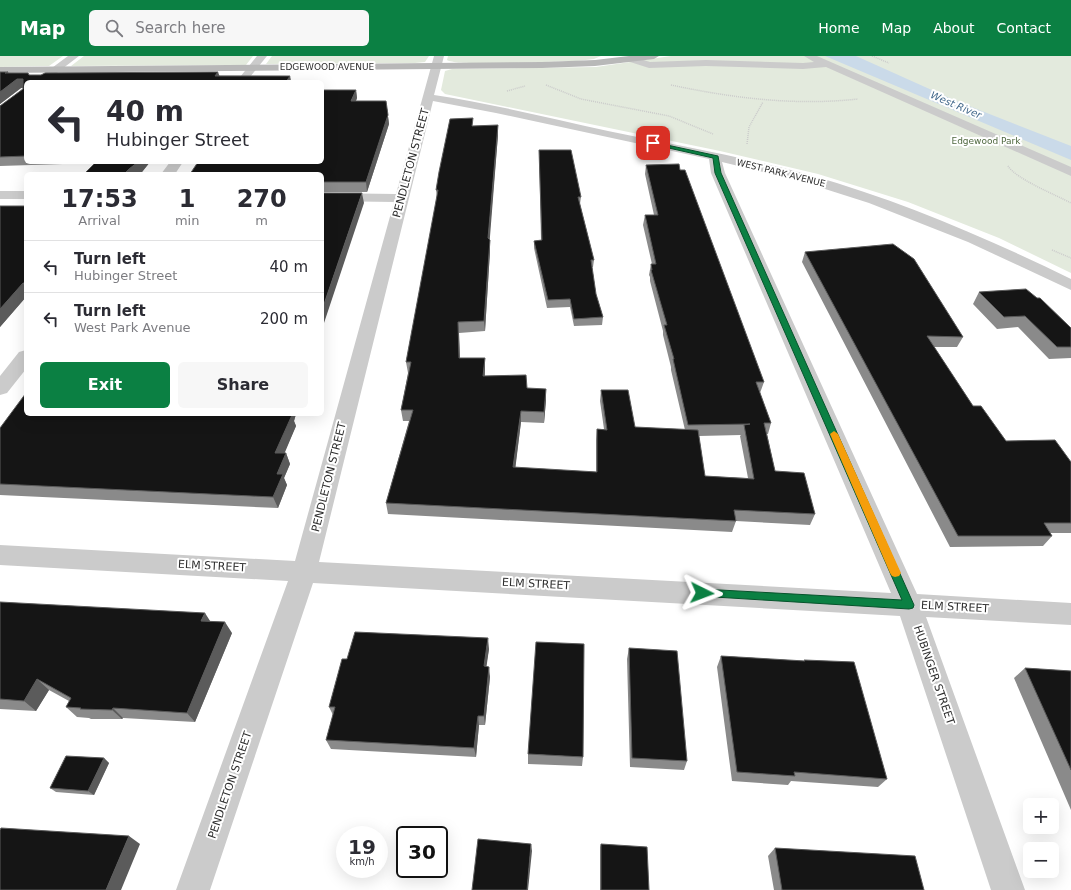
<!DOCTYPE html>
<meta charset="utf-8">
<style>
body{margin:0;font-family:"DejaVu Sans",sans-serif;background:#f7f7f7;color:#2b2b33;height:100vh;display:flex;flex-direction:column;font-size:15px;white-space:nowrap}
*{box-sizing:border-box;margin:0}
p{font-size:13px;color:#7c7c81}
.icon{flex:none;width:22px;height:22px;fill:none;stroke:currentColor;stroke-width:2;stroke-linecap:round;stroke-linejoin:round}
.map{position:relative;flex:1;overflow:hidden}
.side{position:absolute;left:24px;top:116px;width:300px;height:244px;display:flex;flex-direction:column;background:#fff;border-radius:6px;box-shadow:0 4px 16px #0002}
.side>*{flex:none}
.top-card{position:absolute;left:24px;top:24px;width:300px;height:84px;border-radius:6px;box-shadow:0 4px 16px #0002;background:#fff;color:#2b2b33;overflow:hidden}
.fabs{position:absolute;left:1023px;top:742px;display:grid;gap:8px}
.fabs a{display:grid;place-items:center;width:36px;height:36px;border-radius:6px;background:#fff;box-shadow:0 4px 16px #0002;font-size:20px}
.speed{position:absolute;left:336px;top:770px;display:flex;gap:8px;font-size:20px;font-weight:700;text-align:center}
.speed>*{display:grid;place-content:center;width:52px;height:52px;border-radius:50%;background:#fff;box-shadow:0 4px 16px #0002;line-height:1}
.speed small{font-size:10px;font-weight:400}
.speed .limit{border:2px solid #111;border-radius:6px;background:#fff;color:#111}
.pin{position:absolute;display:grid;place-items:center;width:34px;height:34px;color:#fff;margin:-17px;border-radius:8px;box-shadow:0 2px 6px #0006}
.me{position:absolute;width:44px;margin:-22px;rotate:93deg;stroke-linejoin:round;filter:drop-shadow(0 0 3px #0008)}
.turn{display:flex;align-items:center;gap:14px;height:84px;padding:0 16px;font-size:18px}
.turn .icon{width:52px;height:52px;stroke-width:2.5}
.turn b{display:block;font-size:28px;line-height:34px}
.eta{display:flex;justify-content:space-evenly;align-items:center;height:68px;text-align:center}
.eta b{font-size:24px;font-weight:700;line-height:28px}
.button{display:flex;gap:8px;margin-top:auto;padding:8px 16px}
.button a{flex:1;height:46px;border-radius:6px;background:#0b8043;color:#fff;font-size:16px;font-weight:700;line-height:46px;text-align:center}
.button a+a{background:#f7f7f7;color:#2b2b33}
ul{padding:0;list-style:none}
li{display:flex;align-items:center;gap:12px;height:52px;padding:0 16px;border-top:1px solid #e1e1e2}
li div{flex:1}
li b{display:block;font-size:15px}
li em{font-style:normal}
header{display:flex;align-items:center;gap:24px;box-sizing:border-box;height:56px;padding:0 20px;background:#0b8043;color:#fff}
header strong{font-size:19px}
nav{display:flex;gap:22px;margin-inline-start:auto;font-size:14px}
.search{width:280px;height:36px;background:#f7f7f7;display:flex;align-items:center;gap:10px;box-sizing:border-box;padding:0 14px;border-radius:6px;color:#7c7c81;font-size:15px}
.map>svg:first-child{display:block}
</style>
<header>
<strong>Map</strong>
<div class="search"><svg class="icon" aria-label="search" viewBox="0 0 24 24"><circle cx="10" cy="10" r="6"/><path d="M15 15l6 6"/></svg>Search here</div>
<nav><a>Home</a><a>Map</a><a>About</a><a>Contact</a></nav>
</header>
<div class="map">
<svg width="1071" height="834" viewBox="0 0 1071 834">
<rect width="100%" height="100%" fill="#fff"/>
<!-- green -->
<path fill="#e3eadd" d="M 0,0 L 63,0 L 49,10 L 0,11 Z
M 84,0 L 253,0 L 246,9 L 71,10 Z
M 272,0 L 429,0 L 425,6 L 415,7 L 266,8 Z
M 448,0 L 601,0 L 594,3 L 577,5 C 557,5 458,11 447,4 Z
M 671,0 L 1071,0 L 1071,217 L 999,182 L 908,146 L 818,118 L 720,95 L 445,38 L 441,34 L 445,15 L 452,13 L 596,11 Z"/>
<!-- water -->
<path fill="#cadae9" d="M 825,0 L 856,0 L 954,44 L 1071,90 L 1071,104 Z"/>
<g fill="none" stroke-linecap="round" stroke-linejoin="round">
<!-- path -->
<path stroke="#cbcbcb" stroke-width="1.5" stroke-dasharray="1 1" stroke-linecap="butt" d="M 872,0 L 889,7
M 546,29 L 581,43 L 669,60 L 713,78
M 671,29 C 733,42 794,50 858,43
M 507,35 L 525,30
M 747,88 L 749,71 L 763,46
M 1008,110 C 1016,123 1056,139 1071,147
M 1052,194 L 1071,202"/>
<!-- street -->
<path fill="#cbcbcb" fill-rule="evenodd" d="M 68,0 L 79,0 L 45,26 L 33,26 Z
M 257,0 L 267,0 L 246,26 L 236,26 Z
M 434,0 L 444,0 L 434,39 C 493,48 550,62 608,75 C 676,89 744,101 810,119 C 901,145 987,182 1071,223 L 1071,234 L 968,186 L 869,147 L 800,125 L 722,106 L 725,117 L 917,538 L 1071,547 L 1071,569 L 926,561 L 1025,834 L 991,834 L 900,560 L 313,527 L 210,834 L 176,834 L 288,525 L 0,509 L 0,489 L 295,505 L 394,146 L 322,145 L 322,137 L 396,138 ZM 433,45 L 496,57 L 709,103 L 711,117 L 891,537 L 319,506 Z
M 630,0 L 650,6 L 706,4 L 803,7 L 814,6 L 804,0 L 817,0 L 1071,111 L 1071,120 L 826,11 L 803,13 L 706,10 L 649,12 L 627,5 L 625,3 Z
M 170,106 L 183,106 L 175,118 L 161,118 Z
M 0,135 L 26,135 L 26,143 L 0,143 Z
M 26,294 L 26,313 L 7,337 L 0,339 L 0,320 L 19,296 Z"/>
<!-- secondary -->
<path fill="#b8b8b8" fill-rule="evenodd" d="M 629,0 L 659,0 L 654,3 L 595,10 L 542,12 L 0,17 L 0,11 L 542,6 L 595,4 Z"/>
</g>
<!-- wall -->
<path fill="#8a8a8a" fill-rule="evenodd" d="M 0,16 L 8,16 L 9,17 L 29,19 L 290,20 L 291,26 L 26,26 L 26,106 L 150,106 L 142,116 L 94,107 L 0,110 L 0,50 L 23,33 L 23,32 L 21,32 L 0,48 Z
M 356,34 L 357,42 L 356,45 L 387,53 L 389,68 L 367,136 L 322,136 L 322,118 Z
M 474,70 L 498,79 L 489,184 L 490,195 L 485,275 L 459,277 L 460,302 L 485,313 L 485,320 L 527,332 L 546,344 L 544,367 L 521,366 L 515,412 L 596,416 L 596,384 L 597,373 L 604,373 L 600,345 L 601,334 L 635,371 L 685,374 L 671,314 L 671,311 L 663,279 L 663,275 L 650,225 L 650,221 L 649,219 L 651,208 L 652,208 L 643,169 L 645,159 L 654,159 L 645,118 L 646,109 L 764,326 L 760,337 L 771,367 L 768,378 L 767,378 L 775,415 L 815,458 L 810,469 L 736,465 L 732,476 L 388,458 L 386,447 L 409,365 L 403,365 L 401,354 L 408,317 L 406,306 L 437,141 L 436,134 ZM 741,379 L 740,380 L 748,422 L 705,420 L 699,380 Z
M 539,100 L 581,141 L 580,148 L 594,204 L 593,211 L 592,211 L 596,238 L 603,261 L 602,269 L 574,270 L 570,251 L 547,252 L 534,192 L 534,185 L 541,184 Z
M 0,150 L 26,150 L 26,241 L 0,271 Z
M 805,196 L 963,281 L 957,291 L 934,291 L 973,350 L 1006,385 L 1071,406 L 1071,477 L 1050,477 L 1052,480 L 1043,490 L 950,491 L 802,206 Z
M 979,236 L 1037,242 L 1071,272 L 1071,302 L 1049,303 L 1018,271 L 997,273 L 973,248 Z
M 26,358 L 296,358 L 294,365 L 296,370 L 284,397 L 286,397 L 290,408 L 284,422 L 287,429 L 278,452 L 0,439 L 0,372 Z
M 0,546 L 232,577 L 195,666 L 123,662 L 122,663 L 91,663 L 89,662 L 77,661 L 66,651 L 69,645 L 49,634 L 36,655 L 0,653 Z
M 629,592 L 687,705 L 684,714 L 630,711 L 627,603 Z
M 489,593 L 486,610 L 490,621 L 485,669 L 479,669 L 476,701 L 331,693 L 326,684 L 333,659 L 329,651 L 347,603 Z
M 721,600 L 804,605 L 804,604 L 887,723 L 878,731 L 791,725 L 788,729 L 732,725 L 717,611 Z
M 1025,612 L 1071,615 L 1071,754 L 1014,622 Z
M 528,698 L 583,701 L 582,710 L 528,708 Z
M 104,702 L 109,707 L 94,739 L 56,736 L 50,732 Z
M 601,788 L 649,834 L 600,834 L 600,791 Z
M 775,792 L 924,834 L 774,834 L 768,800 Z"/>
<!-- shaded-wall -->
<path fill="#5b5b5b" d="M 218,16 L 221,24 L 215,20 Z
M 290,20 L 291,26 L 286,26 Z
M 17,23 L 23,23 L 26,31 L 21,32 L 0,48 L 0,36 Z
M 356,34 L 357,42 L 352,54 L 351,45 Z
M 386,45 L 389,68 L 367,136 L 366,126 Z
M 498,69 L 498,79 L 489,193 L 488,182 Z
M 138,106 L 150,106 L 142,116 L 139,118 L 124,118 L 129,113 Z
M 362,137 L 364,147 L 322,273 L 322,254 Z
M 490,184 L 490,195 L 485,275 L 484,265 Z
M 23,227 L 26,232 L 26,241 L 0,271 L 0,253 Z
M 458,266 L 459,277 L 460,313 L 459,302 Z
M 485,302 L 485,313 L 484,331 L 483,320 Z
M 546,333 L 546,344 L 544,367 L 544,356 Z
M 521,355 L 521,366 L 514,423 L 513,411 Z
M 289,358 L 296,358 L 294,365 L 296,370 L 280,408 L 275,397 Z
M 286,397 L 290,408 L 284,422 L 287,429 L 278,452 L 273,441 L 277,418 Z
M 205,557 L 212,568 L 201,565 Z
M 225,566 L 232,577 L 195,666 L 187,657 Z
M 488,582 L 489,593 L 485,621 L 484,610 Z
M 489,611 L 490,621 L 485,669 L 484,660 Z
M 37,623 L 49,634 L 36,655 L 24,645 Z
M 113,652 L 123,662 L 122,663 L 112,654 Z
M 478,660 L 479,669 L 476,701 L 474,692 Z
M 104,702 L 109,707 L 94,739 L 88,735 Z
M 129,780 L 140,788 L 121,834 L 106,834 Z
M 531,788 L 532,795 L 528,834 L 527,834 Z"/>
<!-- building -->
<path fill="#151515" stroke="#5b5b5b" d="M 0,16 L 8,16 L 5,17 L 28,17 L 29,19 L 41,19 L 45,17 L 218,16 L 215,20 L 290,20 L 286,26 L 26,26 L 26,100 L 0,101 L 0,50 L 23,33 L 23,23 L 17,23 L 0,36 Z
M 322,34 L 356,34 L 351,45 L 386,45 L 388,59 L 366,126 L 322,126 L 322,118 L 190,118 L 198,106 L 322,106 Z
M 473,62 L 472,70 L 498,69 L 488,182 L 490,184 L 484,265 L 458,266 L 459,302 L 485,302 L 483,320 L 526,319 L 527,332 L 546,333 L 544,356 L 521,355 L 513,411 L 597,416 L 597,373 L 607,374 L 601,334 L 628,334 L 635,371 L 698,374 L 705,420 L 754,423 L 744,369 L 750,368 L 688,369 L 673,303 L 674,303 L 664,269 L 667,269 L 651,214 L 652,214 L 651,208 L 656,208 L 645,159 L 658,159 L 646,109 L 679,108 L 680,114 L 685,114 L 764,326 L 756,326 L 771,367 L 764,367 L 775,415 L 804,417 L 815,458 L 734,454 L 736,465 L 386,447 L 413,354 L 401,354 L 411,306 L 406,306 L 438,134 L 436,134 L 439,116 L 450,63 Z
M 539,94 L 571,94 L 581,141 L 578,141 L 594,204 L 591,204 L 596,238 L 603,261 L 574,263 L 570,243 L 548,244 L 534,185 L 542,184 Z
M 96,106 L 138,106 L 129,113 L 124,118 L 84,118 Z
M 322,137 L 362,137 L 322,254 Z
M 0,150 L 26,150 L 26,227 L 23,227 L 0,253 Z
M 893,188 L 914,203 L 963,281 L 927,280 L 973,350 L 981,350 L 1006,385 L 1055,384 L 1071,406 L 1071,467 L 1044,467 L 1052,480 L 958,480 L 805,196 Z
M 1026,233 L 1037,242 L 1040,242 L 1071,272 L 1071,291 L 1057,291 L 1025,260 L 1004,261 L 979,236 Z
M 26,337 L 26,358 L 289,358 L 289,359 L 292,359 L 275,397 L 286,397 L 277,418 L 283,418 L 273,441 L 0,428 L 0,372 Z
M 0,546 L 205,557 L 201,565 L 225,566 L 187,657 L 113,652 L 112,654 L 80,653 L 81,652 L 66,651 L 71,642 L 37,623 L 24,645 L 0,643 Z
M 355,576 L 488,582 L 484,610 L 489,611 L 484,660 L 478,660 L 474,692 L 326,684 L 335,651 L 329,651 L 342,603 L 347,603 Z
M 536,586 L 584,588 L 583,701 L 528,698 Z
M 629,592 L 677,595 L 687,705 L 632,702 Z
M 721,600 L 805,605 L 804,604 L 854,606 L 887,723 L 794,716 L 795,720 L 737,716 Z
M 1025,612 L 1071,615 L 1071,714 Z
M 66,700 L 104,702 L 88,735 L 50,732 Z
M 1,772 L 129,780 L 106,834 L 0,834 L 0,774 Z
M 478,783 L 531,788 L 527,834 L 472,834 Z
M 601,788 L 647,791 L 649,834 L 601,834 Z
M 775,792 L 915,800 L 924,834 L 782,834 Z"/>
<!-- route -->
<path fill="#0b8043" stroke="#07532c" d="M 653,86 L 718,100 L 721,117 L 914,549 L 913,552 L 909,553 L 698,540 L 696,537 L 698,534 L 702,533 L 902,544 L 715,117 L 713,102 L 651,88 L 651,86 Z"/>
<!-- slow -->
<path fill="#f59e0b" d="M 834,375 L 838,378 L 901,517 L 899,520 L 895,521 L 892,520 L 890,517 L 830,378 Z"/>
<g text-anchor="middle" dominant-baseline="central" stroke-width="4" stroke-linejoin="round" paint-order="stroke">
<!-- far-street labels -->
<g font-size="9" fill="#2e2e2e" stroke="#fff">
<text x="327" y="11">EDGEWOOD AVENUE</text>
<text transform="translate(781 117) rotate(14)">WEST PARK AVENUE</text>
</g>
<!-- far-park labels -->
<g font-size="9" fill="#4e673e" stroke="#fff">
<text x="986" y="85">Edgewood Park</text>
</g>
<!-- far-water labels -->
<g font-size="10" font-style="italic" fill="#42688b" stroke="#fff">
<text transform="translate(956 49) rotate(23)">West River</text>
</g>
<!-- street labels -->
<g font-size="11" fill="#2e2e2e" stroke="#fff">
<text transform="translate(411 107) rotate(-75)">PENDLETON STREET</text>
<text transform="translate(329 421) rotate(-76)">PENDLETON STREET</text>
<text transform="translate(212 510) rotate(3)">ELM STREET</text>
<text transform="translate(536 528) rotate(3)">ELM STREET</text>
<text transform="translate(955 551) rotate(3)">ELM STREET</text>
<text transform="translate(934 619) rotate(71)">HUBINGER STREET</text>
<text transform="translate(230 729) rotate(-71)">PENDLETON STREET</text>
</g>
</g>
</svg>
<div class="fabs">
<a>+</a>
<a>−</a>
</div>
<div class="speed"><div>19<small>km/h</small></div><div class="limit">30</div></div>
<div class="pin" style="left:653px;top:87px;background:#d93025"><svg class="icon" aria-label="arrive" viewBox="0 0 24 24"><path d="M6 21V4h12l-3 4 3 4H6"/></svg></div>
<svg class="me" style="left:702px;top:537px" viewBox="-20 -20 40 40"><path d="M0-17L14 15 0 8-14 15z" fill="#0b8043" stroke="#fff" stroke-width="4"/></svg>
<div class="top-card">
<div class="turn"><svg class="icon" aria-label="left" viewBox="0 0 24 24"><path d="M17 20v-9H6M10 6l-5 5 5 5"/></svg><div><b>40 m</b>Hubinger Street</div></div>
</div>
<section class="side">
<div class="eta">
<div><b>17:53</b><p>Arrival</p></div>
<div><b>1</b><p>min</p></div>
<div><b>270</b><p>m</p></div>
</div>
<ul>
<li><svg class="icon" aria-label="left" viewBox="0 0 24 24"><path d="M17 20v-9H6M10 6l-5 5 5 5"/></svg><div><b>Turn left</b><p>Hubinger Street</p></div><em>40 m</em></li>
<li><svg class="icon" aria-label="left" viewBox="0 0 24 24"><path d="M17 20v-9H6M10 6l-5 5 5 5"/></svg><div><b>Turn left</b><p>West Park Avenue</p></div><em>200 m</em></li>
</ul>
<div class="button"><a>Exit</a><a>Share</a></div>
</section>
</div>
